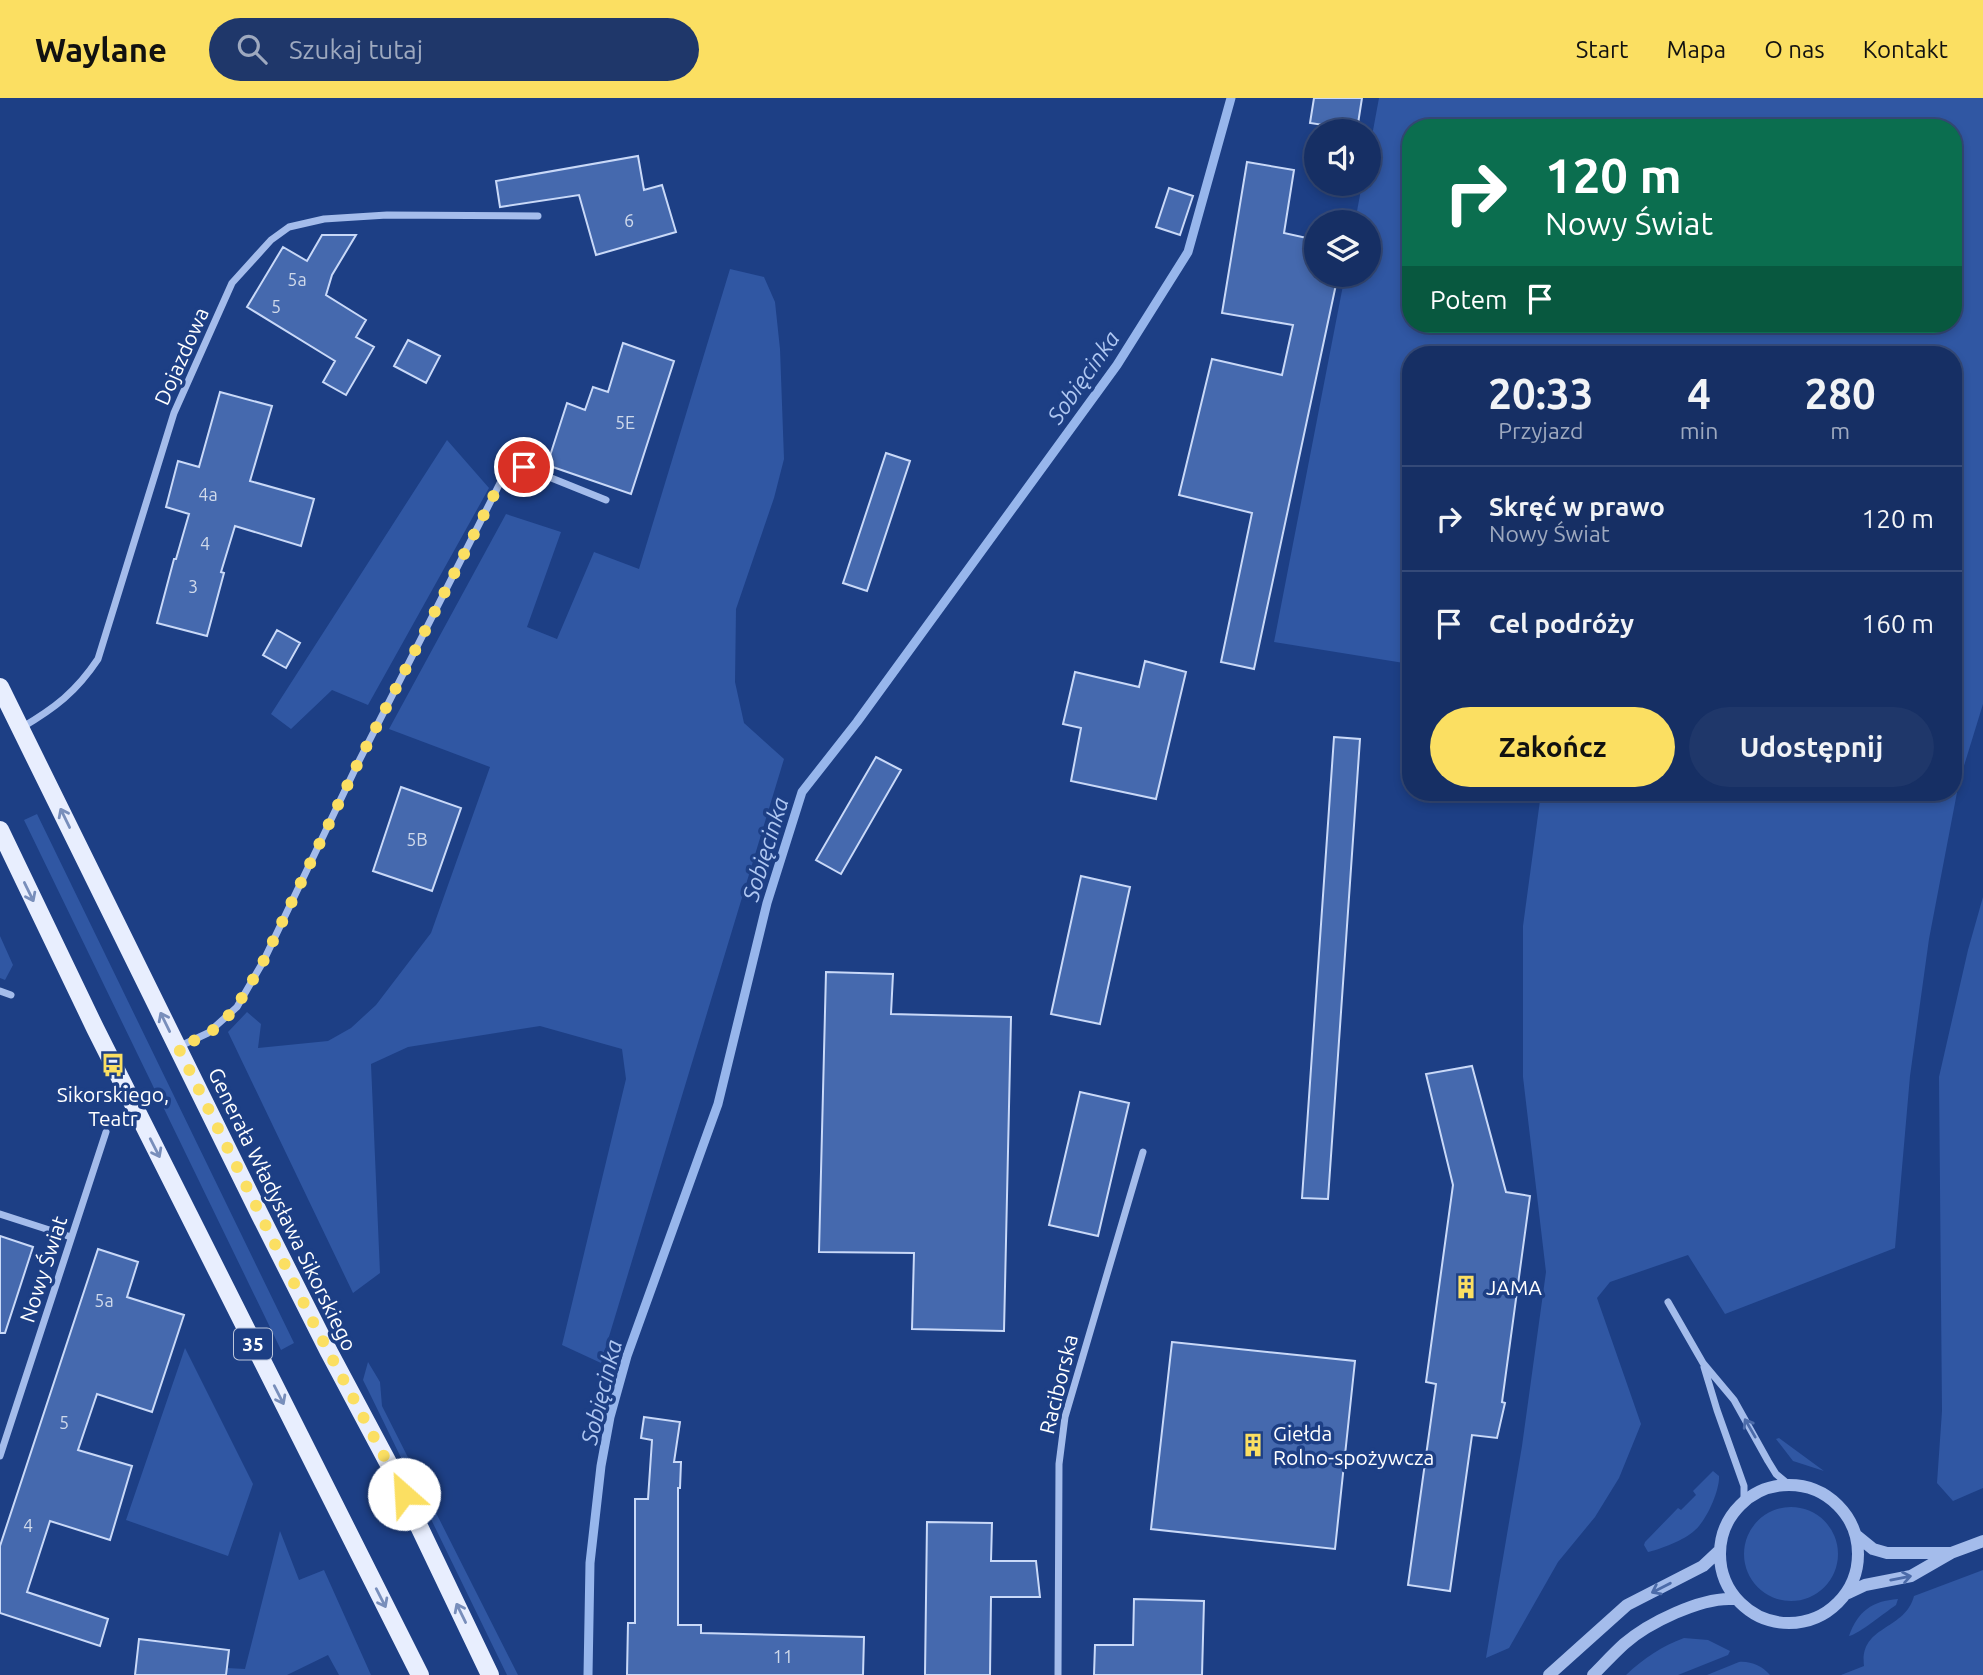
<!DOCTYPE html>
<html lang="pl">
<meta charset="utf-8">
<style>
body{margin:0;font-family:Ubuntu,sans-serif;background:#1f376a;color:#f1f3f6;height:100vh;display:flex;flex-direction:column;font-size:26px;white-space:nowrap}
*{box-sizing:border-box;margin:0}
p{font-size:23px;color:#9ea9bf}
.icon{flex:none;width:38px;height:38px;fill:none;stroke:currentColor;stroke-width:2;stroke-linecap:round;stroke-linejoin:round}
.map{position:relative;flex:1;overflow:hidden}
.side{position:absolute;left:1402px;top:248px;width:560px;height:455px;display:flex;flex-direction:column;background:#162f64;border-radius:28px;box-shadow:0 4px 10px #0003,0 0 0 2px #354a78}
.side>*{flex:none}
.guide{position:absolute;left:1402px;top:21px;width:560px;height:214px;border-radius:28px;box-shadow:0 4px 10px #0003,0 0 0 2px #354a78;background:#0b6e4f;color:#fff;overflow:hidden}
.buttons{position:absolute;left:1304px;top:21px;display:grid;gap:14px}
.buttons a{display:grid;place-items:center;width:77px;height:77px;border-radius:50%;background:#162f64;box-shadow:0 4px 10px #0003,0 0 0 2px #354a78;font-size:35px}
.pin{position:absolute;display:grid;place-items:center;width:60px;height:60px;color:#fff;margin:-30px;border:4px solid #fff;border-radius:50%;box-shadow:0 2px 7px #0007}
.me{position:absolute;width:77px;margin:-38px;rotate:334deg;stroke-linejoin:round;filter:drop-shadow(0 0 5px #0008)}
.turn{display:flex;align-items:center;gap:24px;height:147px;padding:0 28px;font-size:32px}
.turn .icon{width:91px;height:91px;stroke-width:2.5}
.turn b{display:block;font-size:49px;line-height:60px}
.then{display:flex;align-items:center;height:66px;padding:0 28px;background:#0003;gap:14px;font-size:26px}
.eta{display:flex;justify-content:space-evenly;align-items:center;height:119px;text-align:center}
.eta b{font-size:42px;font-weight:600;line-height:49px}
.action{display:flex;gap:14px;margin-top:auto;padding:14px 28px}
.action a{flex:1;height:80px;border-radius:42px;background:#fbdf62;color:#111;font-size:28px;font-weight:600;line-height:80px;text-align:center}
.action a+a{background:#1f376a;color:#f1f3f6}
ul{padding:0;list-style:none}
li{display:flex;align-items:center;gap:21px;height:105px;padding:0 28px;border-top:2px solid #354a78}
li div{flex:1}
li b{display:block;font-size:26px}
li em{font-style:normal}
header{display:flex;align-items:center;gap:42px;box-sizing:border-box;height:98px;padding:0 35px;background:#fbdf62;color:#111}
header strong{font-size:33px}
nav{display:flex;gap:38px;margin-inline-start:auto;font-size:24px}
.search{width:490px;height:63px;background:#1f376a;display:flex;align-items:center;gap:18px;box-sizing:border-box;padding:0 24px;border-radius:38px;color:#9ea9bf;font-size:26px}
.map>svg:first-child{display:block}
</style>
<header>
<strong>Waylane</strong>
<div class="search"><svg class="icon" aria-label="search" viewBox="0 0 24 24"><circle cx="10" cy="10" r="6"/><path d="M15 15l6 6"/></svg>Szukaj tutaj</div>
<nav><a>Start</a><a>Mapa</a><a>O nas</a><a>Kontakt</a></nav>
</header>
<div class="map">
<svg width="1983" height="1577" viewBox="0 0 1983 1577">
<rect width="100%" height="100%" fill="#1d3f85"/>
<!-- green -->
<path fill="#3057a3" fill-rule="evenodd" d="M 1379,0 L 1983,0 L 1983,606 L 1959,684 L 1929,841 L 1910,978 L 1895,1150 L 1725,1216 L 1688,1157 L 1610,1184 L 1597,1200 L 1641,1326 L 1619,1380 L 1595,1419 L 1558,1464 L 1509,1550 L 1486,1560 L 1522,1348 L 1546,1174 L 1523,979 L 1523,828 L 1541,695 L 1953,695 L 1953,257 L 1410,257 L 1410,566 L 1274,544 L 1345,177 L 1368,177 L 1368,124 L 1355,124 L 1362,86 L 1368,86 L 1369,54 ZM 1410,30 L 1953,30 L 1953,226 L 1410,226 Z
M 730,171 L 764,179 L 775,204 L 780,251 L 784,361 L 774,400 L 736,511 L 735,584 L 744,625 L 784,661 L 601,1265 L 562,1247 L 626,981 L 622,951 L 540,928 L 408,949 L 371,966 L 380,1175 L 353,1195 L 228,934 L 247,914 L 261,926 L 258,950 L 328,943 L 351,930 L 376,907 L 431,835 L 490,669 L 389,631 L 506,416 L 561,434 L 527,529 L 557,541 L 594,454 L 639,471 Z
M 447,342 L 489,390 L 368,607 L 332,592 L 291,631 L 271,616 Z
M 37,716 L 294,1245 L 281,1252 L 24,722 Z
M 1983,799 L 1983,1390 L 1953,1403 L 1937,1385 L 1942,1313 L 1939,979 L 1968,852 Z
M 0,838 L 13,867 L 5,882 L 0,880 Z
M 185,1250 L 253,1386 L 228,1458 L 126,1422 Z
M 368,1264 L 380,1284 L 382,1308 L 518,1577 L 507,1577 L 368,1292 L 363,1282 Z
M 1779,1340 L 1824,1373 L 1793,1363 L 1776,1341 Z
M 1713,1373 L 1719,1378 C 1720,1392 1706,1424 1694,1433 C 1686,1441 1659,1452 1648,1454 L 1644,1447 L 1645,1444 L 1678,1410 L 1681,1412 L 1696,1397 L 1693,1393 Z
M1744 1456a47 47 0 1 1 94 0a47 47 0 1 1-94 0Z
M 280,1433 L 299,1482 L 324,1472 L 371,1577 L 339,1577 L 328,1557 L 287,1577 L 226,1577 L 227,1570 L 245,1571 Z
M 1983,1472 L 1983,1577 L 1841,1577 L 1864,1568 C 1859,1527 1905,1533 1914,1498 Z
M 1898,1501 L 1896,1507 C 1884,1515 1859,1536 1849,1538 C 1858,1513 1872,1503 1898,1501 Z
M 1684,1540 L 1708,1542 L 1730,1553 L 1728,1557 L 1678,1577 L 1626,1577 C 1644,1560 1662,1548 1684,1540 Z
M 1739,1564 C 1751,1563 1762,1568 1770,1577 L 1707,1577 Z"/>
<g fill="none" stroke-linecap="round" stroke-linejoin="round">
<!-- stream -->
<path stroke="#97b6ec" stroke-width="9" d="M 588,1577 L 590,1465 L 601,1368 L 610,1319 L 627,1258 L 718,1006 L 767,805 L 802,694 L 857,624 L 1117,267 L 1188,154 L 1231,0"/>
</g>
<!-- building -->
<path fill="#4569ae" stroke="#c9d9f8" stroke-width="2" d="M 1314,0 L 1362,0 L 1357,32 L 1310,25 Z
M 638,58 L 644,92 L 662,87 L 676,134 L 596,157 L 579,97 L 500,109 L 496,83 Z
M 1247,64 L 1294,72 L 1284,135 L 1316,142 L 1316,177 L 1338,177 L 1254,571 L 1221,564 L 1252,415 L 1179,397 L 1212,261 L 1282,277 L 1293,227 L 1222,215 Z
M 1169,90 L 1193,98 L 1180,137 L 1156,129 Z
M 322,137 L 356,137 L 332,177 L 326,197 L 366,222 L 356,239 L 374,249 L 346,297 L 323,284 L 335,263 L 247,209 L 283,149 L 307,163 Z
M 408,242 L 440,258 L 426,285 L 394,268 Z
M 623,245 L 674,263 L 631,396 L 547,367 L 567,305 L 585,312 L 593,289 L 608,294 Z
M 220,294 L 272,308 L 250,383 L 314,401 L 301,448 L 235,428 L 221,474 L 224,475 L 207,538 L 157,525 L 174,461 L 176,461 L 189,416 L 166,409 L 178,363 L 199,369 Z
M 886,355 L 910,363 L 867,493 L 843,485 Z
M 277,532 L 300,545 L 286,570 L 263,557 Z
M 1145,563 L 1186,574 L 1156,701 L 1071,683 L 1081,630 L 1063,626 L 1075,574 L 1139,589 Z
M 1334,639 L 1360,641 L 1328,1101 L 1302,1100 Z
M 876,659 L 901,672 L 841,776 L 816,762 Z
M 401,689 L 461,710 L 432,793 L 373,773 Z
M 1081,778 L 1130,789 L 1100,926 L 1051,916 Z
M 826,874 L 893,876 L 891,916 L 1011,919 L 1004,1233 L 912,1231 L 914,1155 L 819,1154 Z
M 1472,968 L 1506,1094 L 1530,1098 L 1502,1304 L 1505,1305 L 1497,1340 L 1472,1337 L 1450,1493 L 1408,1487 L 1436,1286 L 1426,1284 L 1453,1087 L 1426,976 Z
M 1080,994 L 1129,1005 L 1098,1138 L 1049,1127 Z
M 0,1138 L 33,1149 L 5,1235 L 0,1235 Z
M 98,1151 L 138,1164 L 127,1199 L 184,1217 L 152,1314 L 97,1296 L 78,1352 L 132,1368 L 110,1442 L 50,1423 L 27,1494 L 108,1521 L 100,1548 L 0,1515 L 0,1448 Z
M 1172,1244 L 1355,1263 L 1335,1451 L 1151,1431 Z
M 644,1319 L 680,1324 L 674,1364 L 681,1364 L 680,1390 L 678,1390 L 678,1527 L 701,1527 L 701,1535 L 864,1539 L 863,1577 L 627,1577 L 628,1525 L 635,1525 L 635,1401 L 648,1401 L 652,1342 L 641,1340 Z
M 927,1424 L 992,1425 L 991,1463 L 1036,1463 L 1040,1499 L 991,1499 L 990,1577 L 925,1577 Z
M 1134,1501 L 1204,1503 L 1202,1577 L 1094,1577 L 1095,1547 L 1133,1547 Z
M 139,1541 L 229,1552 L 226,1577 L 135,1577 Z"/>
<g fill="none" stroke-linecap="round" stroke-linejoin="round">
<!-- minor -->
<path stroke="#a4bceb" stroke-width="7" d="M 21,630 C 55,610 76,594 98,561 L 174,315 L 232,185 L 271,142 L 289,129 L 324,121 L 387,117 L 538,118
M 0,893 L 11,897
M 178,949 L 208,935 L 237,909 L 263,864 L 359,663 L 500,385 L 514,372 L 524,369 L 606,402
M 0,1116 L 71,1139
M 1668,1204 L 1703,1265 L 1734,1302 L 1768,1363 L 1776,1376 L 1788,1386
M 1704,1269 L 1717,1312 L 1744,1388 L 1744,1402
M 0,1358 L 106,1034
M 1058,1577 L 1059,1366 L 1065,1319 L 1143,1054"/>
<!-- tertiary -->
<path stroke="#a4bceb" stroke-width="12" d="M1720 1456a69 69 0 1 1 138 0a69 69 0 1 1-138 0Z
M 1857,1438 L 1873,1451 L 1887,1455 L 1951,1455
M 1848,1495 L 1865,1487 L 1911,1478 L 1951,1455 L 1983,1443
M 1549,1577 L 1627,1507 L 1703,1468 L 1719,1453
M 1593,1577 C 1603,1567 1613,1556 1624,1546 C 1648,1525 1701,1499 1733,1501"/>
<!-- primary -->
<path stroke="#e8eefe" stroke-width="18" d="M 0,589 L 260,1117 L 328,1252 L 393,1374 L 490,1577
M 0,732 L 95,930 L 420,1577"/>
</g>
<!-- one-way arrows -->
<defs><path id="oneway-shaft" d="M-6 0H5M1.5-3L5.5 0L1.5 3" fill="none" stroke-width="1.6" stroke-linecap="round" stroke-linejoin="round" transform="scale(1.75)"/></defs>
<g stroke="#788ebb">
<use href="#oneway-shaft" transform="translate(65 720) rotate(-116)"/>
<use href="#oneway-shaft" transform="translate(29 794) rotate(64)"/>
<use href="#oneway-shaft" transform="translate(165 924) rotate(-116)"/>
<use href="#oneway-shaft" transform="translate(155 1050) rotate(63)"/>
<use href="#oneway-shaft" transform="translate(279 1297) rotate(63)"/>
<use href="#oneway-shaft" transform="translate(381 1500) rotate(63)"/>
<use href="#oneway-shaft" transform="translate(461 1515) rotate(-116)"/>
</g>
<g stroke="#4c6ba9">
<use href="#oneway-shaft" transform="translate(1750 1330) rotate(-120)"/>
<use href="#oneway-shaft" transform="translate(1901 1480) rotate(-11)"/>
<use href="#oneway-shaft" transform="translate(1661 1490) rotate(153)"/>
</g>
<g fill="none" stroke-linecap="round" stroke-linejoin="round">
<!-- route -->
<path stroke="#fbdf62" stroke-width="12" stroke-dasharray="0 21.6" d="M 404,1396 L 316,1230 L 178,949 C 188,945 200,941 209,935 C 234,918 248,890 263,864 L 359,663 L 500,385 L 514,372 L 524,369"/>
</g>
<!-- icons -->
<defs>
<g id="bus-bare" transform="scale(1.89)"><path d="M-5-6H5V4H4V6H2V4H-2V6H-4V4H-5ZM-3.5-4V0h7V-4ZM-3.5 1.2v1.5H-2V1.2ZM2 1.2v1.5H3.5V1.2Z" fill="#fbdf62" stroke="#1d3f85" stroke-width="2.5" paint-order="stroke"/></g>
<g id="building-bare" transform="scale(1.89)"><path d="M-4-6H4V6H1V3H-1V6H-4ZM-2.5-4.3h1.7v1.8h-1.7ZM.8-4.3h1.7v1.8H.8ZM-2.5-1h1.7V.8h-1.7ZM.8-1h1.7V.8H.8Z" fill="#fbdf62" stroke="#1d3f85" stroke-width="2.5" paint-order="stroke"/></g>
</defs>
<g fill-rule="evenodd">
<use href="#bus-bare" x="113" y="967"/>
<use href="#building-bare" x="1466" y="1189"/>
<use href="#building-bare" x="1253" y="1347"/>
</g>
<g text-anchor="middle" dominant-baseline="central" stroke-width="7" stroke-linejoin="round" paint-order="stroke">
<!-- number labels -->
<g font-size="18" fill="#d0daeb">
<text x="629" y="122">6</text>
<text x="297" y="181">5a</text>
<text x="276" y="208">5</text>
<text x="625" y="324">5E</text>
<text x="208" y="396">4a</text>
<text x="205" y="445">4</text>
<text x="193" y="488">3</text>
<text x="417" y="741">5B</text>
<text x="104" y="1202">5a</text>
<text x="64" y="1324">5</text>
<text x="28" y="1427">4</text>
<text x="783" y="1558">11</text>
</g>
<!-- shield labels -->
<rect fill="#1d3f85" stroke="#bbc5da" stroke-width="2" x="234" y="1230.5" width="38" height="31" rx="5"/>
<g font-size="19" font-weight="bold" fill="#fff">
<text x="253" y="1246">35</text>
</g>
<!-- street labels -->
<g font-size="21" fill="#fff" stroke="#1d3f85">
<text transform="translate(181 258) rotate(-66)">Dojazdowa</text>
<text transform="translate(283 1111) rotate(64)">Generała Władysława Sikorskiego</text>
<text transform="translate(43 1171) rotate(-72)">Nowy Świat</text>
<text transform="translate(1058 1286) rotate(-76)">Raciborska</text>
</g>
<!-- poi labels -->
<g font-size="21" fill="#fff" stroke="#1d3f85" text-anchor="start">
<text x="113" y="996" text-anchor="middle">Sikorskiego,<tspan x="113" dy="24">Teatr</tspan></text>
<text x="1486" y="1189">JAMA</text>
<text x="1273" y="1335">Giełda<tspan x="1273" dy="24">Rolno-spożywcza</tspan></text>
</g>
<!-- water labels -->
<g font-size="23" font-style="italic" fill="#afc7f2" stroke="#1d3f85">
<text transform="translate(1083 279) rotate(-55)">Sobięcinka</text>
<text transform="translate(765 751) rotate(-73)">Sobięcinka</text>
<text transform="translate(601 1294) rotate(-76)">Sobięcinka</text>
</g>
</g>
</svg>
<div class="buttons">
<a><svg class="icon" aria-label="sound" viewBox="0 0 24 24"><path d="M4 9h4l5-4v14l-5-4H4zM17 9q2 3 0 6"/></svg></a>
<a><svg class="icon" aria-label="layers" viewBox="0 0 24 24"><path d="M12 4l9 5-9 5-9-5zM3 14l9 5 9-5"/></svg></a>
</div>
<div class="pin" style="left:524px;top:369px;background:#d93025"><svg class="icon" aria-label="arrive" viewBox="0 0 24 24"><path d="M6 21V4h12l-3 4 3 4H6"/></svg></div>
<svg class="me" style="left:404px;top:1396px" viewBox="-20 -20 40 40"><circle r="19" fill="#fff"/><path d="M0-13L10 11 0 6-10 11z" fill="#fbdf62"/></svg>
<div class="guide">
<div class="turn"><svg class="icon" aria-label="right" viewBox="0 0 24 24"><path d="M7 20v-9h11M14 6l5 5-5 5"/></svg><div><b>120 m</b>Nowy Świat</div></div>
<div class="then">Potem<svg class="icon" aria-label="arrive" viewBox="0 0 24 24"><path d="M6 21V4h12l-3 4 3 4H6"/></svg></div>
</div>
<section class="side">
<div class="eta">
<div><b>20:33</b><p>Przyjazd</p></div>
<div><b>4</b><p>min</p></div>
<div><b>280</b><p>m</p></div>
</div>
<ul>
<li><svg class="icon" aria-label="right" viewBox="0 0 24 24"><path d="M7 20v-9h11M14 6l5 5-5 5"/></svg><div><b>Skręć w prawo</b><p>Nowy Świat</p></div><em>120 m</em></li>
<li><svg class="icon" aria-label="arrive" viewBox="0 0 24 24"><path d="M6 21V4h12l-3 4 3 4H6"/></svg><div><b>Cel podróży</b></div><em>160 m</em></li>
</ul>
<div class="action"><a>Zakończ</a><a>Udostępnij</a></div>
</section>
</div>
